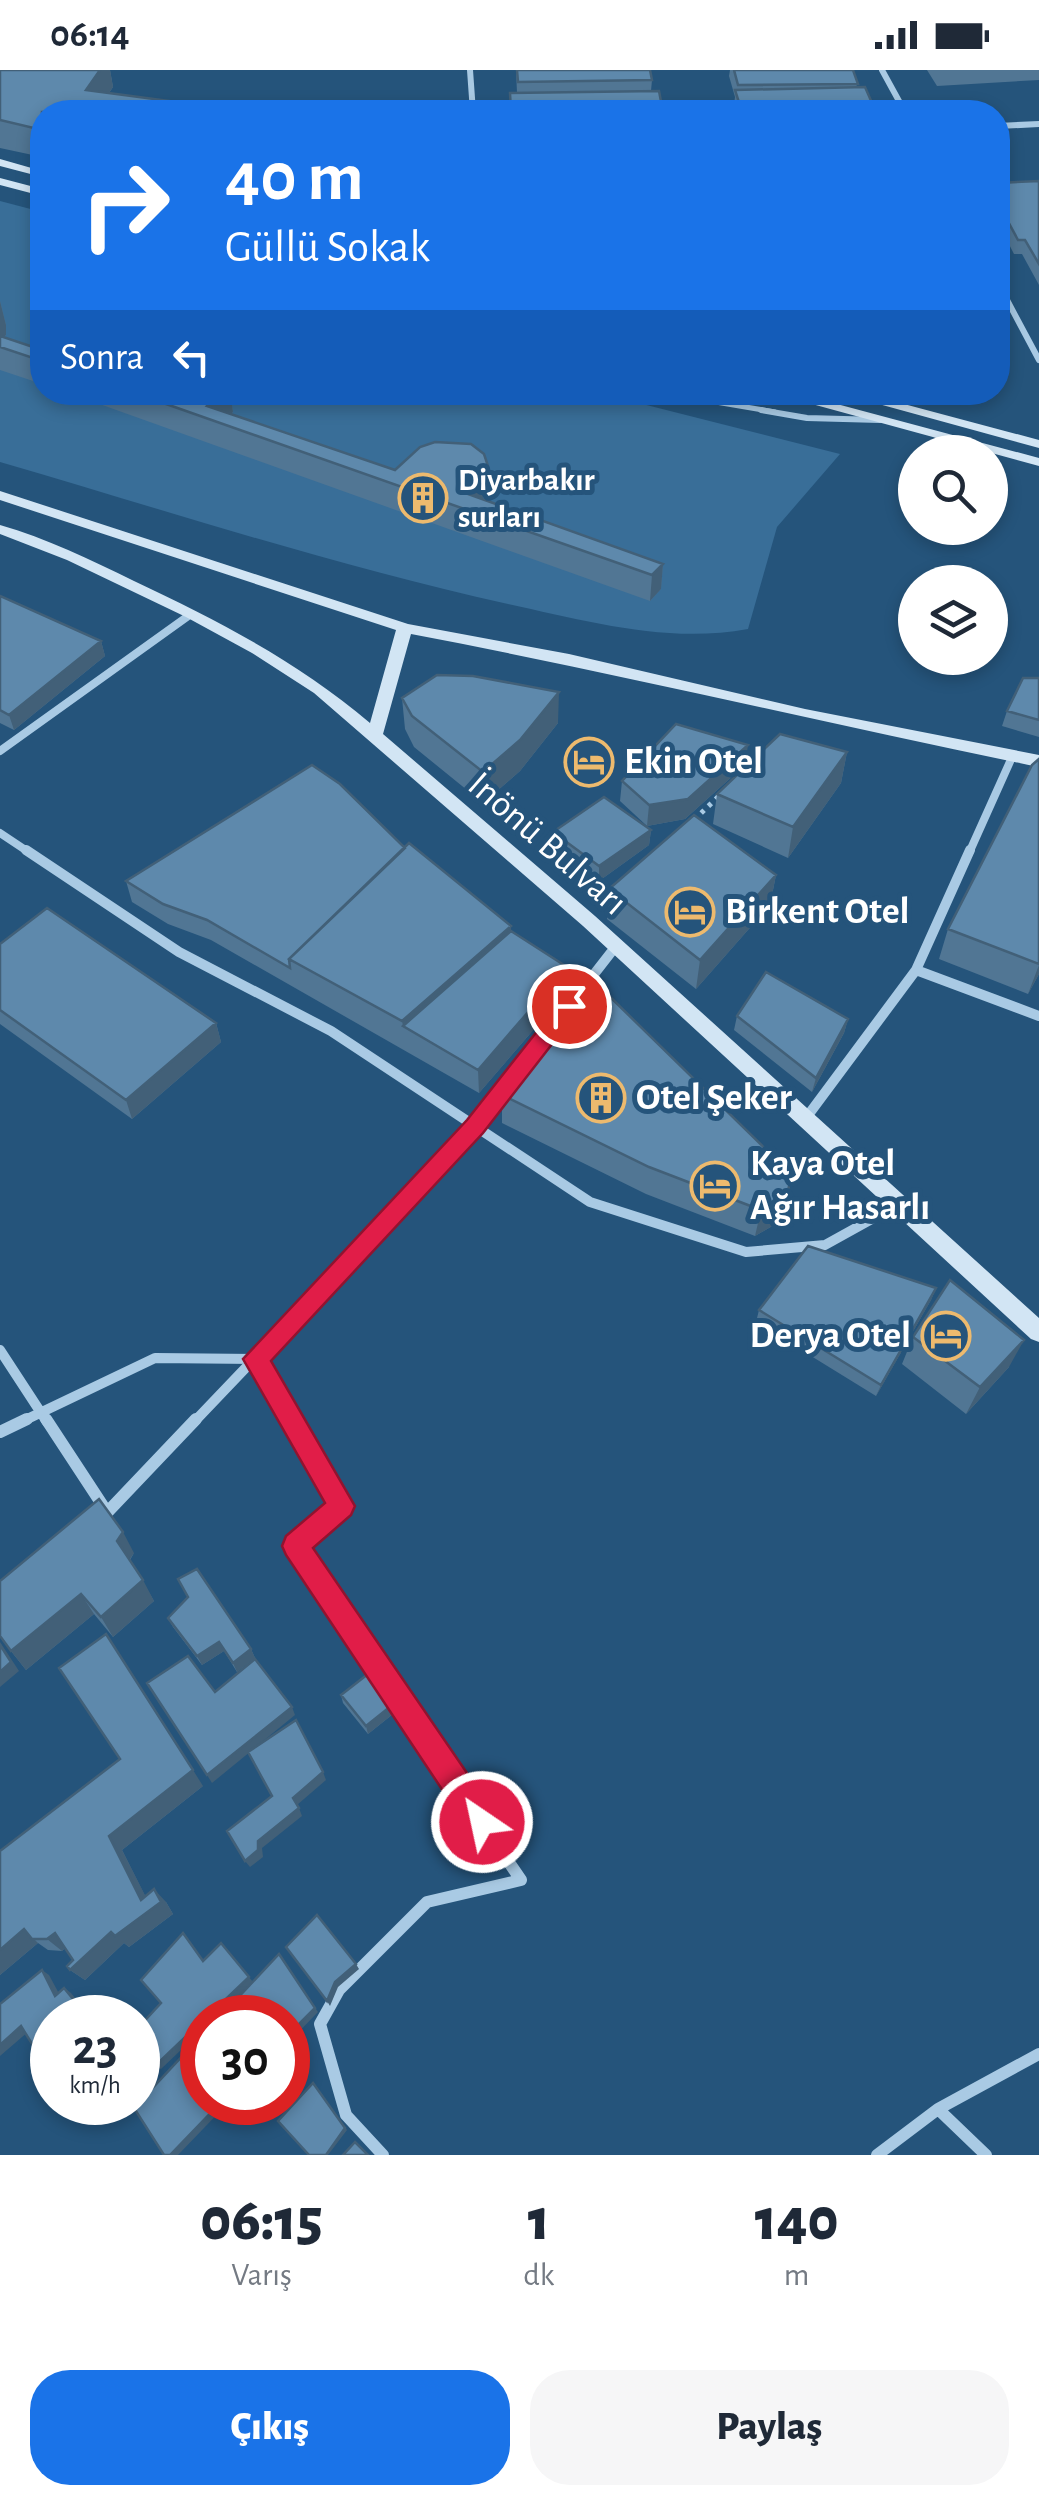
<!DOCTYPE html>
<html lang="tr">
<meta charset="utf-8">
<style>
body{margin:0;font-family:"Alegreya Sans",sans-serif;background:#f6f6f7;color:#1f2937;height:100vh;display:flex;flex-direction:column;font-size:38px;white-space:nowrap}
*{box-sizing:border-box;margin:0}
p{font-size:32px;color:#747a83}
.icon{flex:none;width:55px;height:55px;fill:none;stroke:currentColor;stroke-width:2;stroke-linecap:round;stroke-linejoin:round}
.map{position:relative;height:2085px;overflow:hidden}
.panel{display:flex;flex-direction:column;background:#fff;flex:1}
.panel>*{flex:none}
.banner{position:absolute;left:30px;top:30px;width:980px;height:305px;border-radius:40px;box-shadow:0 5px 15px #0003;background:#1a73e8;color:#fff;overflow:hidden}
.tools{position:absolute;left:898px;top:365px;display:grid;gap:20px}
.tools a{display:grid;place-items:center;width:110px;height:110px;border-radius:50%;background:#fff;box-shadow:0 5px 15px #0003;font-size:50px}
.speed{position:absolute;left:30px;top:1925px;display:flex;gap:20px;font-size:50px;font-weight:700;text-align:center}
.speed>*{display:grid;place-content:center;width:130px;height:130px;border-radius:50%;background:#fff;box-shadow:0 5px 15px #0003;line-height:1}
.speed small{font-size:25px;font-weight:400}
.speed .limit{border:15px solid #d22;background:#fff;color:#111}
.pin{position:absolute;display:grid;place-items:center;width:85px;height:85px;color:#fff;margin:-42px;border:5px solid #fff;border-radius:50%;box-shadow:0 2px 10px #0007}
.me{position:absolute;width:110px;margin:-55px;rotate:326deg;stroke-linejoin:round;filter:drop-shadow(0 0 8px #0008)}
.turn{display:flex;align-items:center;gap:35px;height:210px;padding:0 30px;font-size:45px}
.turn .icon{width:130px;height:130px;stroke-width:2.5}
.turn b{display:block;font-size:70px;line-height:85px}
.then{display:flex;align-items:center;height:95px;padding:0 30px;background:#0003;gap:20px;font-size:38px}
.eta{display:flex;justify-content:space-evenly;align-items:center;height:170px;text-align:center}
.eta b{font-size:60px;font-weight:800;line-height:70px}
.action{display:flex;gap:20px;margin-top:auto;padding:20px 30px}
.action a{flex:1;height:115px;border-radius:40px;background:#1a73e8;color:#fff;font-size:40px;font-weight:800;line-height:115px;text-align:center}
.action a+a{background:#f6f6f7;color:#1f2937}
.status{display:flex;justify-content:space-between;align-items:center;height:70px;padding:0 50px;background:#fff;direction:ltr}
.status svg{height:28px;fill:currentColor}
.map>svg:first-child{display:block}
</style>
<div class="status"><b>06:14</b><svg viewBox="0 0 49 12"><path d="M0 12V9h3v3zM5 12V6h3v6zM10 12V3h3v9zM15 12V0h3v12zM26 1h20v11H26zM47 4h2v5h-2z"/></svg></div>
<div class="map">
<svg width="1039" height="2085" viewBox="0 0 1039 2085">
<rect width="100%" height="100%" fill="#25547b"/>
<!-- green -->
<path fill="#396e98" d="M 0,131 L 42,142 L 42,322 L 599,323 L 840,384 L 777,457 L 748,559 C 667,574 587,551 508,534 C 336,496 168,441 0,392 Z"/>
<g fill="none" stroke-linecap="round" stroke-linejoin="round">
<!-- path -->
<path stroke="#a9cae4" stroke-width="5" stroke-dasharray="4 6" stroke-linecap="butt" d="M 694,750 L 721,724"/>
<!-- service-far1 -->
<path stroke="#a9cae4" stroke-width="5" d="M 657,322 L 775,342"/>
<!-- service -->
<path stroke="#a9cae4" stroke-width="6" d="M 761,340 L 807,348 L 880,350"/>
<!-- minor-far3 -->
<path stroke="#a9cae4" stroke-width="6" d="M 470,0 L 473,42
M 882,0 L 905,42
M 998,56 L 1039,54
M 998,213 L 1039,290"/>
<!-- minor-far2 -->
<path stroke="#a9cae4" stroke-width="8" d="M 0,681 L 191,544
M 0,763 L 30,783
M 969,783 L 1013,685"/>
<!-- minor-far1 -->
<path stroke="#a9cae4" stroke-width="10" d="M 26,780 L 179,882 L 331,961 L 590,1132 L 746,1182 L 825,1175 L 899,1134
M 916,900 L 1039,946
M 806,1048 L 916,900 L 970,780
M 0,1280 L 47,1352
M 21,1352 L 155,1288 L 256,1289 L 292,1352
M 194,1352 L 475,1057 L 616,876"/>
<!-- minor -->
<path stroke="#a9cae4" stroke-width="12" d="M 46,1349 L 107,1442
M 291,1349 L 341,1436 L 295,1476 L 382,1605
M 0,1362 L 27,1349
M 99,1451 L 196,1349
M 938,2039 L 986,2085
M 383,2085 L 346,2045 L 320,1954 L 339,1920 L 427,1832 L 521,1810 L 397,1628
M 877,2085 L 938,2039 L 1039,1984"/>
<!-- secondary -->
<path fill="#d2e5f4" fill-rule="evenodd" d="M 0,89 L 42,101 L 42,107 L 0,96 Z
M 0,108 L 42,119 L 42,126 L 0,115 Z
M 768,322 L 792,322 L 1039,388 L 1039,396 Z
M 835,322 L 859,322 L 1039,370 L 1039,378 Z
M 0,421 L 408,554 L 569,584 L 805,639 L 1039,685 L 1039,697 C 829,654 621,604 411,564 L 383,664 L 595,846 L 1039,1248 L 1039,1272 L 1031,1269 L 583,856 L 314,623 L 252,583 L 186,547 L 67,490 L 0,464 L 0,455 C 46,468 91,490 134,511 C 219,551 298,592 370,653 L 396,560 L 0,430 Z"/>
</g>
<!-- wall -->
<path fill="#517694" d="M 0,0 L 110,0 L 113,17 L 109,23 L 192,34 L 193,42 L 42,42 L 42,87 L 0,78 Z
M 516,0 L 650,0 L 652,10 L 651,21 L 663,42 L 510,42 L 510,23 L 517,23 Z
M 730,0 L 853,0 L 857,17 L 876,42 L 733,42 L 735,27 L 729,6 Z
M 927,0 L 1039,0 L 1039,10 L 937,16 Z
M 1039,111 L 1039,215 L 1022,184 L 1014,184 L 998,153 L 998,113 Z
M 0,231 L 6,255 L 6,265 L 4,267 L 42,280 L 42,314 L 0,300 Z
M 66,322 L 230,322 L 233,342 L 231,344 L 395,400 L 488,422 L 482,429 L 663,494 L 661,519 L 650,531 Z
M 0,526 L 101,571 L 105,586 L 14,660 L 0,653 Z
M 1039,608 L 1039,667 L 1002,656 L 1007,641 Z
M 402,628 L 558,653 L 520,701 L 483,733 L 414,677 L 405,659 Z
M 847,682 L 841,713 L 788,788 L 713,754 L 717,724 Z
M 1039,689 L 1039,904 L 1028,924 L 939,889 L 948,859 Z
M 745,695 L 685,749 L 647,756 L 620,731 L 622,711 Z
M 651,760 L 649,775 L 599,811 L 552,776 L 553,762 Z
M 405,778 L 511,861 L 566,922 L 479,1023 L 211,870 L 168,854 L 132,832 L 126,811 Z
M 776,805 L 770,835 L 696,919 L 607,849 L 609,819 Z
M 0,874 L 216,953 L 221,972 L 132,1049 L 0,954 Z
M 737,946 L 848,949 L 844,963 L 812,1022 L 734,960 Z
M 539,973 L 781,1151 L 755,1166 L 646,1124 L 502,1053 L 502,1025 Z
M 936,1218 L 931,1230 L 876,1326 L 756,1252 L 759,1240 Z
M 913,1267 L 1009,1297 L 966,1344 L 902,1294 Z
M 134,1483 L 130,1490 L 154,1531 L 113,1567 L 94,1544 L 26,1600 L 11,1581 Z
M 168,1548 L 251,1579 L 255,1588 L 237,1602 L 224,1581 L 202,1595 L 173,1557 Z
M 341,1625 L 401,1628 L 403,1636 L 368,1664 L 343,1633 Z
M 203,1716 L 122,1780 L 145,1826 L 166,1832 L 173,1844 L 129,1877 L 124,1873 L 85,1910 L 70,1900 L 73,1890 L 65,1878 L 62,1881 L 48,1880 L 38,1873 L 0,1905 L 0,1781 Z"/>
<!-- shaded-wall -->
<path fill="#426078" d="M 100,0 L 110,0 L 113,17 L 96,42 L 86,20 Z
M 0,231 L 6,255 L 6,265 L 0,270 Z
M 223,322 L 230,322 L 233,342 L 220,354 L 207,336 Z
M 488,396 L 488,422 L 471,442 L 465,423 Z
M 663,494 L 661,519 L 650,531 L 652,505 Z
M 101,571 L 105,586 L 14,660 L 9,645 Z
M 559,622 L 558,653 L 520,701 L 483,733 L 483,702 Z
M 748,675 L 745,695 L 685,749 L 647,756 L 649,735 Z
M 847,682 L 841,713 L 788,788 L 793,757 Z
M 651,760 L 649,775 L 599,811 L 599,796 Z
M 776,805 L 770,835 L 696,919 L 700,890 Z
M 511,856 L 511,886 L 403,956 L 402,951 Z
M 1039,895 L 1039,904 L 1028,924 Z
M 567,897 L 566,922 L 479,1023 L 478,1000 Z
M 848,949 L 844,963 L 812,1022 L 816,1008 Z
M 216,953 L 221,972 L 132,1049 L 126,1030 Z
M 787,1124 L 781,1151 L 755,1166 L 761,1140 Z
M 936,1218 L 931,1230 L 876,1326 L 881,1315 Z
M 1024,1270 L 1009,1297 L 966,1344 L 980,1317 Z
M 123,1462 L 134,1483 L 128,1492 L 117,1471 Z
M 143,1510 L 154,1531 L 113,1567 L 101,1547 Z
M 81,1524 L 94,1544 L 26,1600 L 11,1581 Z
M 0,1572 L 19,1601 L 0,1617 Z
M 219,1572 L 224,1581 L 202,1595 L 197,1586 Z
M 251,1579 L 255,1588 L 237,1602 L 233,1593 Z
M 401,1628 L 403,1636 L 368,1664 L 366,1656 Z
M 292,1637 L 295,1645 L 212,1713 L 207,1705 Z
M 193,1700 L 203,1716 L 122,1780 L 152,1839 L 154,1819 L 166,1832 L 173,1844 L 129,1877 L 124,1873 L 85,1910 L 70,1900 L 141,1830 L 109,1766 Z
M 323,1702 L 326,1710 L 297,1735 L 293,1728 Z
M 299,1738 L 302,1746 L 262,1778 L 263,1787 L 250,1797 L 245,1791 L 258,1771 Z
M 24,1859 L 38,1873 L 0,1905 L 0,1880 Z
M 55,1863 L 70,1874 L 62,1881 L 47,1869 Z
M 221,1873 L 253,1912 L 216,1948 L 206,1948 Z
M 283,1890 L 318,1942 L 288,1973 L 288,1965 Z
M 356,1894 L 359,1899 L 338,1917 L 330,1936 L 327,1931 L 335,1912 Z
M 42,1900 L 49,1905 L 63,1931 L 55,1926 Z
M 64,1918 L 71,1923 L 89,1945 L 86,1948 L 73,1948 Z
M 202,1951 L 202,1960 L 161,1999 L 155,1996 Z
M 21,1956 L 29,1961 L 0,1986 L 0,1975 Z
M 52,1964 L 52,1974 L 51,1975 L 52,1980 L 52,1992 L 50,1994 L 42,1990 L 43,1972 Z
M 313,2013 L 347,2060 L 328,2085 L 326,2085 Z
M 221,2032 L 229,2032 L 178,2085 L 170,2085 Z"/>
<!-- building -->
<path fill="#5e89ac" stroke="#426078" stroke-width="2.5" d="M 0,0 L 100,0 L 86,20 L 192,34 L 189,42 L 42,42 L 42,60 L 0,50 Z
M 517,0 L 650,0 L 652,10 L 518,12 Z
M 734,0 L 853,0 L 858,14 L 738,15 Z
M 865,17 L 876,42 L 742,42 L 735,20 Z
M 659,21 L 663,42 L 511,42 L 510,23 Z
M 1039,111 L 1039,194 L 1025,170 L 1018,170 L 998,133 L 998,113 Z
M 0,266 L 42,280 L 42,291 L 0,277 Z
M 132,322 L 223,322 L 207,336 L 395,400 L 420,377 L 435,372 L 471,374 L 484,384 L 488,396 L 465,423 L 663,494 L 652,505 Z
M 0,526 L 101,571 L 9,645 L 0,640 Z
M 437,605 L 473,606 L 559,622 L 520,670 L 483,702 L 412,646 L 402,628 Z
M 1023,608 L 1039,608 L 1039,650 L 1007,641 Z
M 676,654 L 748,675 L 688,729 L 649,735 L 622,711 Z
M 780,664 L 847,682 L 793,757 L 717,724 Z
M 1039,689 L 1039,894 L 948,859 L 1032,695 Z
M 312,695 L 340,714 L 405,778 L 289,889 L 290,898 L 207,850 L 163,834 L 126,811 Z
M 604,727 L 651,760 L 599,796 L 553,762 Z
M 694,745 L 776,805 L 700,890 L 609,819 Z
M 409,773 L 511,856 L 402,951 L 289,889 Z
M 47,838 L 216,953 L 126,1030 L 0,940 L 0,874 Z
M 511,861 L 567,897 L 478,1000 L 403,956 Z
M 766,902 L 848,949 L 816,1008 L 737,946 Z
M 604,921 L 792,1105 L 787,1124 L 761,1140 L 649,1097 L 502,1025 L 539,973 L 576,933 Z
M 808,1176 L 936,1218 L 881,1315 L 759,1240 Z
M 950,1210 L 1024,1270 L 980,1317 L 913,1267 Z
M 99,1429 L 123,1462 L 117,1471 L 143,1510 L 101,1547 L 81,1524 L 11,1581 L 0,1566 L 0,1511 Z
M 197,1499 L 251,1579 L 233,1593 L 219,1572 L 197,1586 L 168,1548 L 188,1527 L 178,1509 Z
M 106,1564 L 193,1700 L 109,1766 L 141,1830 L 154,1819 L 161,1832 L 115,1866 L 111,1862 L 70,1900 L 67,1896 L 73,1890 L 55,1863 L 47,1869 L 32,1869 L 24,1859 L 0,1880 L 0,1781 L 120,1689 L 59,1598 Z
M 0,1575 L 11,1592 L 0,1602 Z
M 188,1586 L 215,1622 L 255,1589 L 292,1637 L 207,1705 L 147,1613 Z
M 377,1597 L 401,1628 L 366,1656 L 341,1625 Z
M 296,1650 L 323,1702 L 293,1728 L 299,1738 L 258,1771 L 258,1780 L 245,1791 L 227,1761 L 272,1726 L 248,1682 Z
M 317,1845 L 356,1894 L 335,1912 L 327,1931 L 286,1877 Z
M 183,1863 L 203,1891 L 221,1873 L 249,1907 L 206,1948 L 202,1948 L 202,1951 L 155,1996 L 138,1973 L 138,1958 L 161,1933 L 141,1910 Z
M 279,1884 L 315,1938 L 288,1965 L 288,1948 L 219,1948 Z
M 42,1900 L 55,1926 L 64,1918 L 82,1940 L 73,1948 L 52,1948 L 52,1964 L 43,1972 L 49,1986 L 42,1990 L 21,1956 L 0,1975 L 0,1934 Z
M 202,1965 L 202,2032 L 221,2032 L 170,2085 L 164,2085 L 134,2038 Z
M 313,2013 L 345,2058 L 326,2085 L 309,2085 L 278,2051 Z
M 355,2072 L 368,2085 L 343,2085 Z"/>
<!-- route -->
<path fill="#e11d48" stroke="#92132f" stroke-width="2.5" d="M 569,928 L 580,936 L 577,942 L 483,1063 L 271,1291 L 355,1436 L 351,1445 L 313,1478 L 493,1741 L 497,1752 L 493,1763 L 482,1767 L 471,1763 L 286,1485 L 282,1476 L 286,1466 L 325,1433 L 243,1289 L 467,1050 L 561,931 Z"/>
<!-- icons -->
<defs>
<g id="building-ring" transform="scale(2.5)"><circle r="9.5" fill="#25547b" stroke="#edba6e" stroke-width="1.5"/><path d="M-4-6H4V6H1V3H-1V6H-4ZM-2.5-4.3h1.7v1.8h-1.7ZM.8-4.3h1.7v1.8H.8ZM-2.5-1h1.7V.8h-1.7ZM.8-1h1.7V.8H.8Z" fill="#edba6e"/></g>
<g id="hotel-ring" transform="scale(2.5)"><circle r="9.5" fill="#25547b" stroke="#edba6e" stroke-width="1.5"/><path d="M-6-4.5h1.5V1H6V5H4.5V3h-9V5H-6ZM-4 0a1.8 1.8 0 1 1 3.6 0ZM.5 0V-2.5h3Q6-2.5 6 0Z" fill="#edba6e"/></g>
</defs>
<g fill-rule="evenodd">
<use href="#building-ring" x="423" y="428"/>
<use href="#hotel-ring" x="589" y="692"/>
<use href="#hotel-ring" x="690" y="842"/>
<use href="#building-ring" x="601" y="1028"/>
<use href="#hotel-ring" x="715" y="1116"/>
<use href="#hotel-ring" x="946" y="1266"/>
</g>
<g text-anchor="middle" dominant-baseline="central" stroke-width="10" stroke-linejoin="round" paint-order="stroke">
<!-- far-poi labels -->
<g font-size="32" font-weight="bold" fill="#fff" stroke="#25547b" text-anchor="start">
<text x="458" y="410">Diyarbakır<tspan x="458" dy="37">surları</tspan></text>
</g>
<!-- poi labels -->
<g font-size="38" font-weight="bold" fill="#fff" stroke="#25547b" text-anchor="start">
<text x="624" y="692">Ekin Otel</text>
<text x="725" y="842">Birkent Otel</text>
<text x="636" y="1028">Otel Şeker</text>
<text x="750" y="1094">Kaya Otel<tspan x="750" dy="44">Ağır Hasarlı</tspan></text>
<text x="911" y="1266" text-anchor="end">Derya Otel</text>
</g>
<!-- street labels -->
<g font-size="38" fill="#fff" stroke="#25547b">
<text transform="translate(547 774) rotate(41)">İnönü Bulvarı</text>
</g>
</g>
</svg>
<div class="tools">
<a><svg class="icon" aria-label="search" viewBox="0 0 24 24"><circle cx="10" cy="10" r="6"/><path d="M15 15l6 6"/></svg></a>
<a><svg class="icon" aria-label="layers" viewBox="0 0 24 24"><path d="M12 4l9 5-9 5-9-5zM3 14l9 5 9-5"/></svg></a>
</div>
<div class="speed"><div>23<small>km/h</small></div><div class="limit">30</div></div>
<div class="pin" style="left:569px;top:936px;background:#d93025"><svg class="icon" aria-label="arrive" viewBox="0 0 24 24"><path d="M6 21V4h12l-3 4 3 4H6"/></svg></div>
<svg class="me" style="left:482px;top:1752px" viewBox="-20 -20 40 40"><circle r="17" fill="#e11d48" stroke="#fff" stroke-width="3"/><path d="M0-11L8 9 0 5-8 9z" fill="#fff"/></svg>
<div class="banner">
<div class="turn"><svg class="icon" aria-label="right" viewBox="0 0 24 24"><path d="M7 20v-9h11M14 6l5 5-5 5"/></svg><div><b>40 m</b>Güllü Sokak</div></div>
<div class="then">Sonra<svg class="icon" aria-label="left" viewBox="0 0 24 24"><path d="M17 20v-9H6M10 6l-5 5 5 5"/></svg></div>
</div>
</div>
<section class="panel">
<div class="eta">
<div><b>06:15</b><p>Varış</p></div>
<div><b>1</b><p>dk</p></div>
<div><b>140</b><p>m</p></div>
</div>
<div class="action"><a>Çıkış</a><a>Paylaş</a></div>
</section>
